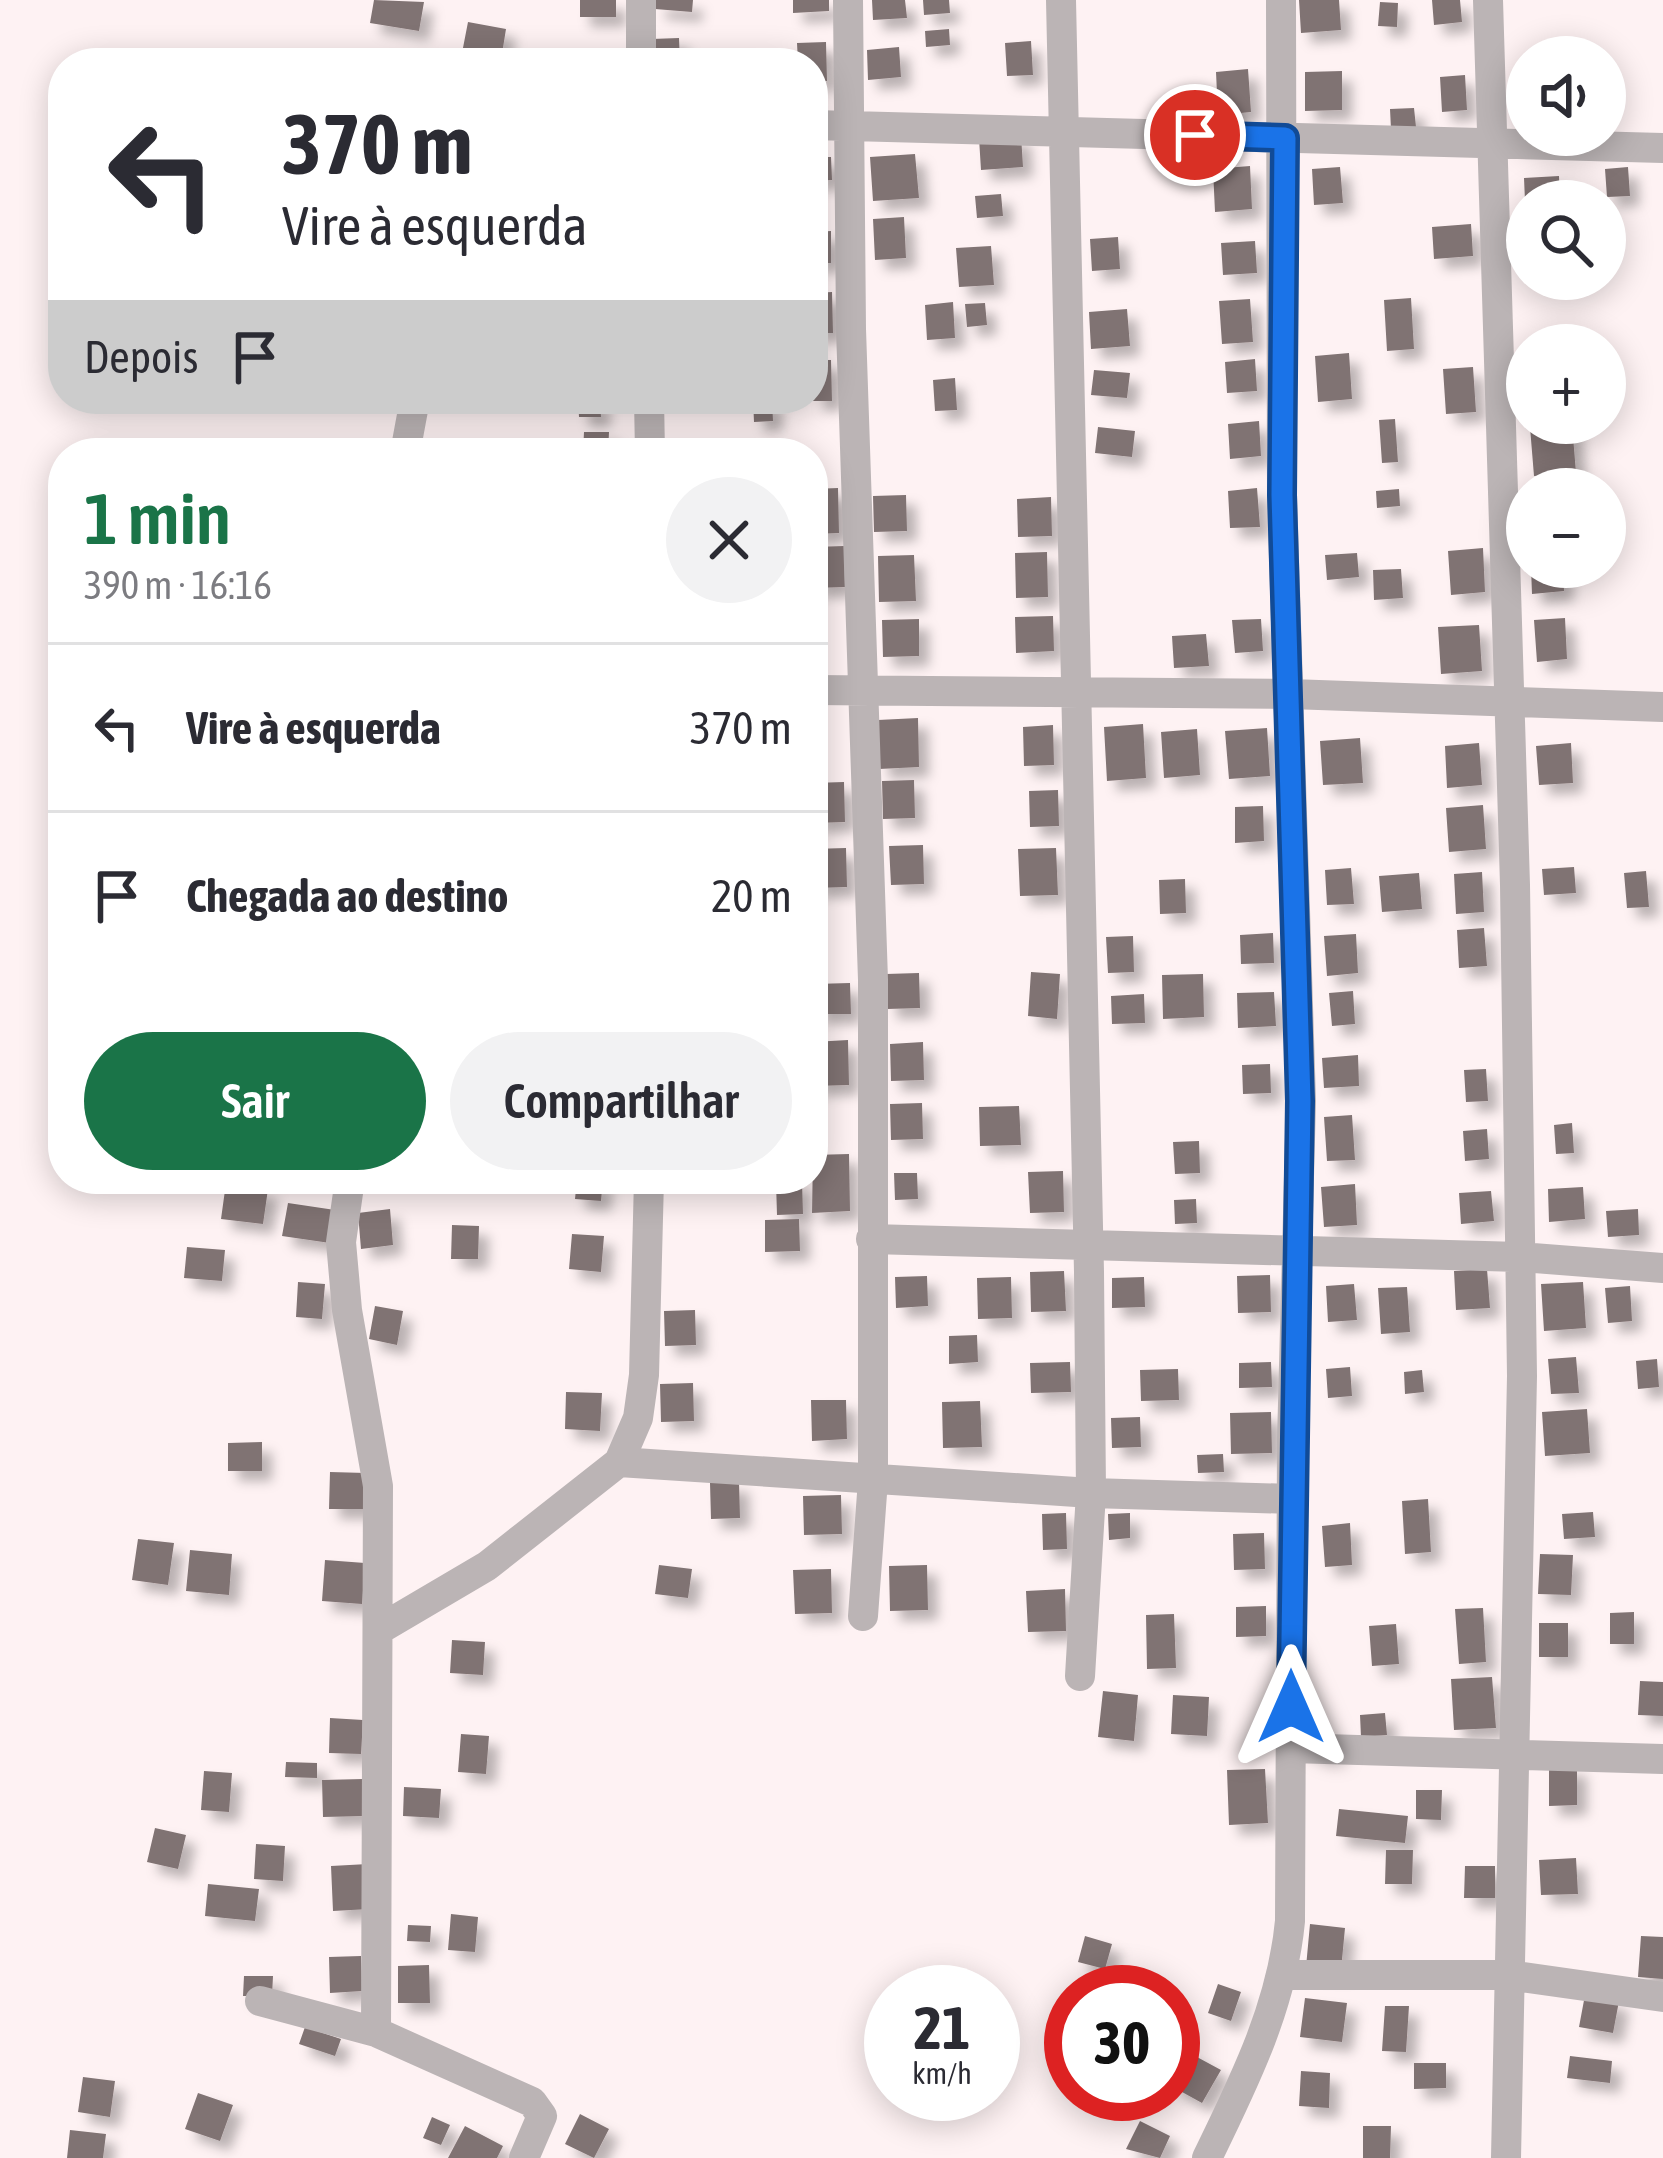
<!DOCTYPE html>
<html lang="pt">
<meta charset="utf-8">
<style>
body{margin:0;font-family:"Asap Condensed",sans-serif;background:#f2f2f3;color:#2b2b33;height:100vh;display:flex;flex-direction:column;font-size:45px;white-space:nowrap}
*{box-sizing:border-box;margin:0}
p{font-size:39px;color:#7c7c81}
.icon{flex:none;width:66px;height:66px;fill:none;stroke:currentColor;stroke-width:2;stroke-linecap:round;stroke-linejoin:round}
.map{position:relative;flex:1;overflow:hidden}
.details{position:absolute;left:48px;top:438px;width:780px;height:756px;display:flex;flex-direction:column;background:#fff;border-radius:48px;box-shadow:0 6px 30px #0003}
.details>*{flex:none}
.top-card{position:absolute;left:48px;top:48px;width:780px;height:366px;border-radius:48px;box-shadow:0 6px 30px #0003;background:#fff;color:#2b2b33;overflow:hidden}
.controls{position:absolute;left:1506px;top:36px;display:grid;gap:24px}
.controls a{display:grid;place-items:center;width:120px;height:120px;border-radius:50%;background:#fff;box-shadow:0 6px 30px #0003;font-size:60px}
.speed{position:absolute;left:864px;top:1965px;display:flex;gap:24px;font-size:60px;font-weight:700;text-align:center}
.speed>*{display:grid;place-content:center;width:156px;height:156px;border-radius:50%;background:#fff;box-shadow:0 6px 30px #0003;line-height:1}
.speed small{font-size:30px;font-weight:400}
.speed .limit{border:18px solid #d22;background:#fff;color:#111}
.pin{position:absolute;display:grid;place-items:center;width:102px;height:102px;color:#fff;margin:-51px;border:6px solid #fff;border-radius:50%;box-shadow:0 3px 12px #0007}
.me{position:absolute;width:132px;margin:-66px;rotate:0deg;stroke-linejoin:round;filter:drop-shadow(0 0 9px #0008)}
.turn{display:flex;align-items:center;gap:42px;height:252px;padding:0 36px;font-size:54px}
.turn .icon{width:156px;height:156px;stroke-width:2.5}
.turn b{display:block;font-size:84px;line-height:102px}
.then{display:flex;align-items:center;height:114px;padding:0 36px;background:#0003;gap:24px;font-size:45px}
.round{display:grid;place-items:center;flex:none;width:126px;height:126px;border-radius:63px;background:#f2f2f3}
.summary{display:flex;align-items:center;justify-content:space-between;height:204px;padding:0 36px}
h1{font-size:72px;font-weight:600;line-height:90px;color:#1a7448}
.primary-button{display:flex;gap:24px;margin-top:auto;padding:24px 36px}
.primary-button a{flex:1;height:138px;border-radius:72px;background:#1a7448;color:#fff;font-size:48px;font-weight:600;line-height:138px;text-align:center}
.primary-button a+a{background:#f2f2f3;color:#2b2b33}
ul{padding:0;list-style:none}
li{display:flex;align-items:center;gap:36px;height:168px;padding:0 36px;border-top:3px solid #e1e1e2}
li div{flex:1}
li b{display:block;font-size:45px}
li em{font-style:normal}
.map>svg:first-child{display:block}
</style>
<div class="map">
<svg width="1663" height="2158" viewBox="0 0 1663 2158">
<defs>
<filter id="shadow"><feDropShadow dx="10" dy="10" stdDeviation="6" flood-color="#0004"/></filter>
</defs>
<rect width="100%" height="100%" fill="#fef2f3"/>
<!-- building -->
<path fill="#807373" filter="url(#shadow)" d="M 374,0 L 424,2 L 419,31 L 370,23 Z
M 580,0 L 616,0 L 616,17 L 580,17 Z
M 656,0 L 693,0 L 692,12 L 655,9 Z
M 793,0 L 829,0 L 829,11 L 793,13 Z
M 872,0 L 905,0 L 907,18 L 873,20 Z
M 923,0 L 949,0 L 950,13 L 924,15 Z
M 1299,0 L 1339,0 L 1341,30 L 1301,33 Z
M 1432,0 L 1460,0 L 1462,22 L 1434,25 Z
M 1380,2 L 1398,3 L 1397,27 L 1378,26 Z
M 468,22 L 506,29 L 501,60 L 462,53 Z
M 949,29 L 950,45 L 926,47 L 925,31 Z
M 679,38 L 680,63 L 653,63 L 652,39 Z
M 1031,41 L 1033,75 L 1007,76 L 1005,43 Z
M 826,42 L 827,81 L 813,82 L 813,63 L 798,63 L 797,43 Z
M 899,47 L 901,77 L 868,80 L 867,50 Z
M 1248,69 L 1251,112 L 1218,115 L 1216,72 Z
M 1342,71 L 1342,110 L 1305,111 L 1305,72 Z
M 1527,74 L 1527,117 L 1514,118 L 1511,75 Z
M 1465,75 L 1467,110 L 1442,112 L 1440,77 Z
M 1414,108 L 1416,127 L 1391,129 L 1390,109 Z
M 1021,135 L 1023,167 L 981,170 L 979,138 Z
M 915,154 L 919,198 L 873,201 L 870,157 Z
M 813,157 L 831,157 L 832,180 L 813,181 Z
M 1250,166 L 1252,209 L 1215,212 L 1213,169 Z
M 1340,167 L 1343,203 L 1314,205 L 1312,169 Z
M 1628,167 L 1630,196 L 1607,197 L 1605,169 Z
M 1559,176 L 1560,201 L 1525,201 L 1524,178 Z
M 1001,194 L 1003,216 L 977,218 L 975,196 Z
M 904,217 L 906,258 L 875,260 L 873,219 Z
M 1471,224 L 1473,256 L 1434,259 L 1432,227 Z
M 831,231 L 831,263 L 813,263 L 813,232 Z
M 1118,237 L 1120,269 L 1092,271 L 1090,239 Z
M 1255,241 L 1257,273 L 1223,275 L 1221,243 Z
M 991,246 L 994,285 L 959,287 L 956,248 Z
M 832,292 L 833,333 L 813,333 L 813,293 Z
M 1411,298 L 1414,349 L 1387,351 L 1384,300 Z
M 1250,299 L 1253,342 L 1222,344 L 1219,301 Z
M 953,302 L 955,338 L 927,340 L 925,305 Z
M 985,303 L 987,325 L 967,327 L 965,304 Z
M 1127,309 L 1130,346 L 1091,349 L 1089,312 Z
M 1349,353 L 1352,399 L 1318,402 L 1315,356 Z
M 1255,359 L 1257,391 L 1227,393 L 1225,362 Z
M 813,360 L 831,360 L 832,401 L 813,401 Z
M 1473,367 L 1476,412 L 1446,414 L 1443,369 Z
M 1094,370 L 1130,373 L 1127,398 L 1091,395 Z
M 955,378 L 957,410 L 935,411 L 933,380 Z
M 578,399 L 600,399 L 601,417 L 579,417 Z
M 753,399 L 772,399 L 773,421 L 754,422 Z
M 1395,419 L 1398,462 L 1382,463 L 1379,420 Z
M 1259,421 L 1261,456 L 1230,459 L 1228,424 Z
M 1572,424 L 1576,473 L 1534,476 L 1530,427 Z
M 1098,427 L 1135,431 L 1132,457 L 1095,453 Z
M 584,432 L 609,432 L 608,453 L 583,453 Z
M 425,439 L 462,446 L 461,453 L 423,453 Z
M 838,488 L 839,533 L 813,534 L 813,489 Z
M 1257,488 L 1260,527 L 1230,528 L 1228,491 Z
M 1399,489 L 1400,506 L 1377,508 L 1376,491 Z
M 906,495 L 907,531 L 874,532 L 873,496 Z
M 1051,497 L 1052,536 L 1018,537 L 1017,499 Z
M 844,546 L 845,587 L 813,588 L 813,547 Z
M 1483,548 L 1485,592 L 1451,595 L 1448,551 Z
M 1047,552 L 1048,597 L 1016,598 L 1015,553 Z
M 1357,553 L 1359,577 L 1327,580 L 1325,555 Z
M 914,555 L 916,601 L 879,602 L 878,556 Z
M 1531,567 L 1563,567 L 1564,591 L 1532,594 Z
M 1401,569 L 1403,598 L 1374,600 L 1373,570 Z
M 1053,616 L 1054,651 L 1016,653 L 1015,617 Z
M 1565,618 L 1567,659 L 1537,662 L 1534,620 Z
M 919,619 L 919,656 L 883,657 L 882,620 Z
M 1261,619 L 1263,651 L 1235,653 L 1232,620 Z
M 1479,625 L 1482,671 L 1441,674 L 1438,627 Z
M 1206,634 L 1209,666 L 1174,668 L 1172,636 Z
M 918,718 L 919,767 L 879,769 L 878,720 Z
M 1143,724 L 1146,778 L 1107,781 L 1104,727 Z
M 1053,725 L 1054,765 L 1024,766 L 1023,727 Z
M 1267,728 L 1270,776 L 1229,779 L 1225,731 Z
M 1197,729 L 1200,775 L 1164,778 L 1161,732 Z
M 1360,738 L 1363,783 L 1323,785 L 1320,741 Z
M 1479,743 L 1482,785 L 1447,788 L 1445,746 Z
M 1571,743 L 1573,783 L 1539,785 L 1536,746 Z
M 914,780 L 915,818 L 883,819 L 882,781 Z
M 844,782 L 845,822 L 813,823 L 813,783 Z
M 1058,790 L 1059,826 L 1030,827 L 1029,791 Z
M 1483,805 L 1486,849 L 1449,852 L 1446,808 Z
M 1263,806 L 1264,841 L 1235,843 L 1235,807 Z
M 923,845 L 924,884 L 891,885 L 889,846 Z
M 846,848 L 847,887 L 813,888 L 813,849 Z
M 1056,848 L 1058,895 L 1020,896 L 1018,849 Z
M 1574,867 L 1576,893 L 1544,895 L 1542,869 Z
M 1351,868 L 1354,904 L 1327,905 L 1325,870 Z
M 1646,871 L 1649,907 L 1627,908 L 1624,873 Z
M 1482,872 L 1484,912 L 1456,914 L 1454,874 Z
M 1419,873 L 1422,909 L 1382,912 L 1379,876 Z
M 1185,879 L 1186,913 L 1160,914 L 1159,880 Z
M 1484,928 L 1487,966 L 1459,968 L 1457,930 Z
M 1273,933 L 1274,963 L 1241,964 L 1240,935 Z
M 1356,934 L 1358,973 L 1327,976 L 1324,936 Z
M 1133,936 L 1134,972 L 1108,973 L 1106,937 Z
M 1031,972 L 1060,974 L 1057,1019 L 1028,1016 Z
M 919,973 L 920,1008 L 887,1009 L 886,974 Z
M 1203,974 L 1204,1017 L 1163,1019 L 1162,975 Z
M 850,983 L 851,1014 L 815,1014 L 815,984 Z
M 1353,991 L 1355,1024 L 1332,1026 L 1329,993 Z
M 1274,992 L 1276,1026 L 1238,1028 L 1237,993 Z
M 1144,994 L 1145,1023 L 1112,1024 L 1111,996 Z
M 848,1040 L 849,1085 L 813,1086 L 813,1042 Z
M 923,1042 L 924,1080 L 891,1081 L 890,1044 Z
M 1358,1055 L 1359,1086 L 1324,1088 L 1322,1058 Z
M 1270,1064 L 1271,1093 L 1243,1094 L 1242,1065 Z
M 1486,1069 L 1488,1101 L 1466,1102 L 1464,1070 Z
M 922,1103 L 923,1139 L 891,1140 L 890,1104 Z
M 1019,1106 L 1021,1145 L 980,1146 L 979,1107 Z
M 1352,1115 L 1355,1160 L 1327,1161 L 1324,1117 Z
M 1572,1123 L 1574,1153 L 1556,1154 L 1554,1125 Z
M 1487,1129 L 1489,1159 L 1465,1161 L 1463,1131 Z
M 1199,1141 L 1200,1173 L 1175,1174 L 1173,1142 Z
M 849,1154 L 850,1211 L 812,1213 L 813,1155 Z
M 1063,1171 L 1064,1212 L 1030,1213 L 1028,1172 Z
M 894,1173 L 917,1173 L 918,1199 L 895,1200 Z
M 577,1179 L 603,1179 L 601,1201 L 575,1199 Z
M 802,1181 L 803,1214 L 777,1215 L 776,1182 Z
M 226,1183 L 268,1189 L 263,1224 L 221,1219 Z
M 1355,1184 L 1357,1225 L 1324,1227 L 1321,1187 Z
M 1583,1187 L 1585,1219 L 1549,1222 L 1548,1189 Z
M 1491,1191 L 1494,1221 L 1461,1224 L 1459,1193 Z
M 1196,1199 L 1197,1223 L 1175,1224 L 1174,1200 Z
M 288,1203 L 335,1210 L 330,1243 L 282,1236 Z
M 390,1209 L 393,1245 L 361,1249 L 358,1213 Z
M 1638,1209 L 1639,1235 L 1608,1237 L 1606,1211 Z
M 799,1219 L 800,1251 L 765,1252 L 765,1220 Z
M 452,1225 L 479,1226 L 478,1259 L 451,1259 Z
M 572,1234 L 604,1236 L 601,1272 L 569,1269 Z
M 187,1247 L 225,1250 L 222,1281 L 184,1278 Z
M 1487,1269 L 1490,1308 L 1456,1310 L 1454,1271 Z
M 1064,1271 L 1066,1311 L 1031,1312 L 1030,1272 Z
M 1270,1275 L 1271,1312 L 1238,1313 L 1237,1276 Z
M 927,1276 L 928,1306 L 896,1308 L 895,1277 Z
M 1011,1277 L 1012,1318 L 978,1319 L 977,1278 Z
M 1144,1277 L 1145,1307 L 1112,1308 L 1112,1278 Z
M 298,1282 L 325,1284 L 322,1319 L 296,1317 Z
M 1583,1282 L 1586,1328 L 1544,1331 L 1541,1284 Z
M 1354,1284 L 1357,1320 L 1328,1322 L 1326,1286 Z
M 1630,1286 L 1632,1321 L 1608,1323 L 1605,1288 Z
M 1407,1287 L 1410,1332 L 1381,1334 L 1378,1288 Z
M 375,1306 L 403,1311 L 397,1345 L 369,1339 Z
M 695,1310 L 696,1345 L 665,1346 L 664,1311 Z
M 977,1335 L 978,1362 L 949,1364 L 949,1336 Z
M 1576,1357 L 1579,1393 L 1551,1394 L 1548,1359 Z
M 1657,1359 L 1659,1387 L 1638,1389 L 1636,1361 Z
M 1070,1362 L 1071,1392 L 1031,1393 L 1030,1363 Z
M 1271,1362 L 1272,1387 L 1239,1388 L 1239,1363 Z
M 1350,1367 L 1352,1396 L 1328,1398 L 1326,1369 Z
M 1178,1369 L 1179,1400 L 1141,1401 L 1140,1370 Z
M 1422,1370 L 1424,1392 L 1405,1394 L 1404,1372 Z
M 693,1383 L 694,1421 L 661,1422 L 660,1384 Z
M 566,1392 L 602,1393 L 600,1431 L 565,1429 Z
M 811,1400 L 846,1400 L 847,1439 L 812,1441 Z
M 980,1401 L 982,1447 L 943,1448 L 942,1402 Z
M 1587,1409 L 1590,1453 L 1545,1456 L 1542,1412 Z
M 1271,1412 L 1272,1453 L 1231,1454 L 1230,1413 Z
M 1140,1417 L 1141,1447 L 1112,1448 L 1111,1418 Z
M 262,1442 L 262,1471 L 228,1471 L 228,1443 Z
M 1223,1454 L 1224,1472 L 1198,1473 L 1197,1455 Z
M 330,1472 L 366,1473 L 365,1509 L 329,1509 Z
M 739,1482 L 740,1518 L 711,1519 L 710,1483 Z
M 841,1495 L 842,1534 L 804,1535 L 803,1496 Z
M 1428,1499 L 1431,1552 L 1405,1554 L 1402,1501 Z
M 1593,1512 L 1595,1537 L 1564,1539 L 1562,1514 Z
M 1066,1513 L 1067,1549 L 1043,1550 L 1042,1514 Z
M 1130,1513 L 1130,1538 L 1109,1540 L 1108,1514 Z
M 1350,1523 L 1352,1565 L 1325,1567 L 1322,1526 Z
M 1264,1533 L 1265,1569 L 1234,1570 L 1233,1534 Z
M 138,1539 L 174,1543 L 168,1585 L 132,1580 Z
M 190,1550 L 232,1554 L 229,1595 L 186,1591 Z
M 1540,1554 L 1573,1555 L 1571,1595 L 1538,1594 Z
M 325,1560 L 365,1563 L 362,1604 L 322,1601 Z
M 659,1565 L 692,1569 L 688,1598 L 655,1594 Z
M 927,1565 L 928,1610 L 890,1611 L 889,1566 Z
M 831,1569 L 832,1613 L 795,1614 L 793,1570 Z
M 1065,1589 L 1066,1631 L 1028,1632 L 1026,1591 Z
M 1266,1606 L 1266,1636 L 1236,1637 L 1236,1607 Z
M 1483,1608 L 1486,1662 L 1459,1664 L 1455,1609 Z
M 1634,1612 L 1634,1644 L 1610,1644 L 1610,1613 Z
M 1174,1614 L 1176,1668 L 1147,1669 L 1146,1615 Z
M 1539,1623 L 1568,1623 L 1568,1657 L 1539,1657 Z
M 1396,1624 L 1399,1664 L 1372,1666 L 1369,1626 Z
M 452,1640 L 485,1642 L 483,1675 L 450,1673 Z
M 1492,1677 L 1496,1728 L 1454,1730 L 1451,1679 Z
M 1640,1681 L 1663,1682 L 1663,1716 L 1638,1715 Z
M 1103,1691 L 1138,1695 L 1134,1741 L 1098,1737 Z
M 1173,1695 L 1209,1697 L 1207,1736 L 1171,1734 Z
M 1385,1713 L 1387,1735 L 1361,1737 L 1360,1715 Z
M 330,1718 L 363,1720 L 361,1754 L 329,1753 Z
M 461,1734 L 489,1736 L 486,1774 L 458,1772 Z
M 286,1762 L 317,1763 L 317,1778 L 285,1777 Z
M 1577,1766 L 1577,1805 L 1549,1806 L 1549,1767 Z
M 1265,1769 L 1268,1823 L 1229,1825 L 1227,1770 Z
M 204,1771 L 232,1773 L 229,1812 L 201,1810 Z
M 363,1779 L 364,1816 L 323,1817 L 322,1780 Z
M 404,1787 L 441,1789 L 439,1818 L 403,1816 Z
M 1416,1790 L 1442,1790 L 1441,1820 L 1416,1819 Z
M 1339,1809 L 1408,1816 L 1405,1843 L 1336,1836 Z
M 155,1828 L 186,1835 L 178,1869 L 147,1862 Z
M 256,1844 L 285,1846 L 283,1881 L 254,1879 Z
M 1386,1850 L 1413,1850 L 1412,1884 L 1385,1884 Z
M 1576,1858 L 1578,1894 L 1541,1895 L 1539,1860 Z
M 368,1864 L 369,1909 L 333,1911 L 331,1866 Z
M 1465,1866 L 1495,1866 L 1495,1898 L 1464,1898 Z
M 208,1884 L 259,1889 L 255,1921 L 205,1916 Z
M 451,1914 L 478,1917 L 475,1952 L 448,1950 Z
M 1310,1924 L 1345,1928 L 1341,1970 L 1306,1967 Z
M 408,1925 L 431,1926 L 430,1942 L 407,1941 Z
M 1085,1936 L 1112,1944 L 1105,1969 L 1078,1962 Z
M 1641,1936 L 1663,1937 L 1663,1979 L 1638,1977 Z
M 361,1956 L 362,1991 L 330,1993 L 329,1957 Z
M 429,1965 L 430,2003 L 398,2003 L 398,1966 Z
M 244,1976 L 273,1976 L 272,1996 L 243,1996 Z
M 1218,1984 L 1241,1992 L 1231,2021 L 1208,2013 Z
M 1585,1995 L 1619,2001 L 1613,2033 L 1579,2027 Z
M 1305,1998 L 1347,2003 L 1342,2042 L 1300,2037 Z
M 1385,2006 L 1409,2006 L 1406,2052 L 1382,2051 Z
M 305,2027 L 341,2039 L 335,2056 L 299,2044 Z
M 1184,2050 L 1221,2070 L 1202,2103 L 1173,2087 L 1173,2070 Z
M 1570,2056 L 1612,2061 L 1610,2083 L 1567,2078 Z
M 1414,2063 L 1446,2063 L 1446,2088 L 1414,2089 Z
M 1301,2071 L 1330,2073 L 1329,2108 L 1299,2106 Z
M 83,2077 L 115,2081 L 110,2117 L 78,2112 Z
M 198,2093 L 233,2105 L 220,2141 L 185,2129 Z
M 580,2114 L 609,2129 L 594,2158 L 565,2144 Z
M 432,2117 L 450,2125 L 441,2145 L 423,2138 Z
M 1140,2121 L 1170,2136 L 1160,2158 L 1126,2149 Z
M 465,2126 L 503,2146 L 497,2158 L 448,2158 Z
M 1363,2126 L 1391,2126 L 1390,2158 L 1363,2158 Z
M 70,2130 L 106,2134 L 103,2158 L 67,2158 Z"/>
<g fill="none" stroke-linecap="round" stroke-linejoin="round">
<!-- minor -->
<path stroke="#bbb4b5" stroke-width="30" d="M 641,0 L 641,63
M 848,0 L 851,329 L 873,980 L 873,1480 L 863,1616
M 1061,0 L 1089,1272 L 1091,1493 L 1080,1676
M 1488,0 L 1515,885 L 1522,1376 L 1506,2158
M 813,125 L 1663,148
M 649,399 L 650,453
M 405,453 L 415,399
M 813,690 L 1290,694 L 1663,707
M 350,1179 L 341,1242 L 347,1310 L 378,1486 L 376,2032
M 871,1239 L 1520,1257 L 1663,1268
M 619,1462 L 1091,1493 L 1292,1499
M 380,1629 L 487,1566 L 619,1462 L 638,1418 L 644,1375 L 649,1179
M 1291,1748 L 1663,1759
M 1285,1975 L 1508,1975 L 1663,1997
M 260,2001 L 376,2032 L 532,2102 L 542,2116 L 524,2158
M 1207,2158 C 1244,2082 1282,2006 1290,1921 L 1292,1441 L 1301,1101 L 1282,495 L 1281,0"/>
</g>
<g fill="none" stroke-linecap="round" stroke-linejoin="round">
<!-- route casing -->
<g stroke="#114b97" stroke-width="30">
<path id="route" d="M 1195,135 L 1285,138 L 1282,495 L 1300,1101 L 1291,1707"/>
</g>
<!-- route -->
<use href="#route" stroke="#1a73e8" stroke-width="21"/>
</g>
</svg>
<div class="controls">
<a><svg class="icon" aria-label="sound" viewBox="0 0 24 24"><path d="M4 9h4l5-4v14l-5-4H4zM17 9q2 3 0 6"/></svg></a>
<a><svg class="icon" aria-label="search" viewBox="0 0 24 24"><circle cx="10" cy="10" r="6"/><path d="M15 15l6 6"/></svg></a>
<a>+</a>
<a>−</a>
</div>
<div class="speed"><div>21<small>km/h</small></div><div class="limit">30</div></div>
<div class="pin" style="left:1195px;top:135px;background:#d93025"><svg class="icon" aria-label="arrive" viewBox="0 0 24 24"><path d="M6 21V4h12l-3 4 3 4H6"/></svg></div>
<svg class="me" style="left:1291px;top:1707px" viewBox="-20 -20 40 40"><path d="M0-17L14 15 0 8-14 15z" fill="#1a73e8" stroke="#fff" stroke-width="4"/></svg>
<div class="top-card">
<div class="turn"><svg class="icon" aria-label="left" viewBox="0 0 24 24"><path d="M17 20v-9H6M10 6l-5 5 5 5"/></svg><div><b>370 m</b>Vire à esquerda</div></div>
<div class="then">Depois<svg class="icon" aria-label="arrive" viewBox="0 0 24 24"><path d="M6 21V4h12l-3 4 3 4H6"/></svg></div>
</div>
<section class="details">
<div class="summary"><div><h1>1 min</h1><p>390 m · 16:16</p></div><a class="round"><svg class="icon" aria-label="close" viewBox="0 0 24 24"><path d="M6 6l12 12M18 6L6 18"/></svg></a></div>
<ul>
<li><svg class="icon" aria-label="left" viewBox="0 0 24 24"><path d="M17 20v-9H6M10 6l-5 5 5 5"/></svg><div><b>Vire à esquerda</b></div><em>370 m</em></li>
<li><svg class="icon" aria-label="arrive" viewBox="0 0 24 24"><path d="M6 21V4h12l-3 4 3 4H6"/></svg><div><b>Chegada ao destino</b></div><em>20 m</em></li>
</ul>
<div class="primary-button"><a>Sair</a><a>Compartilhar</a></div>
</section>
</div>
